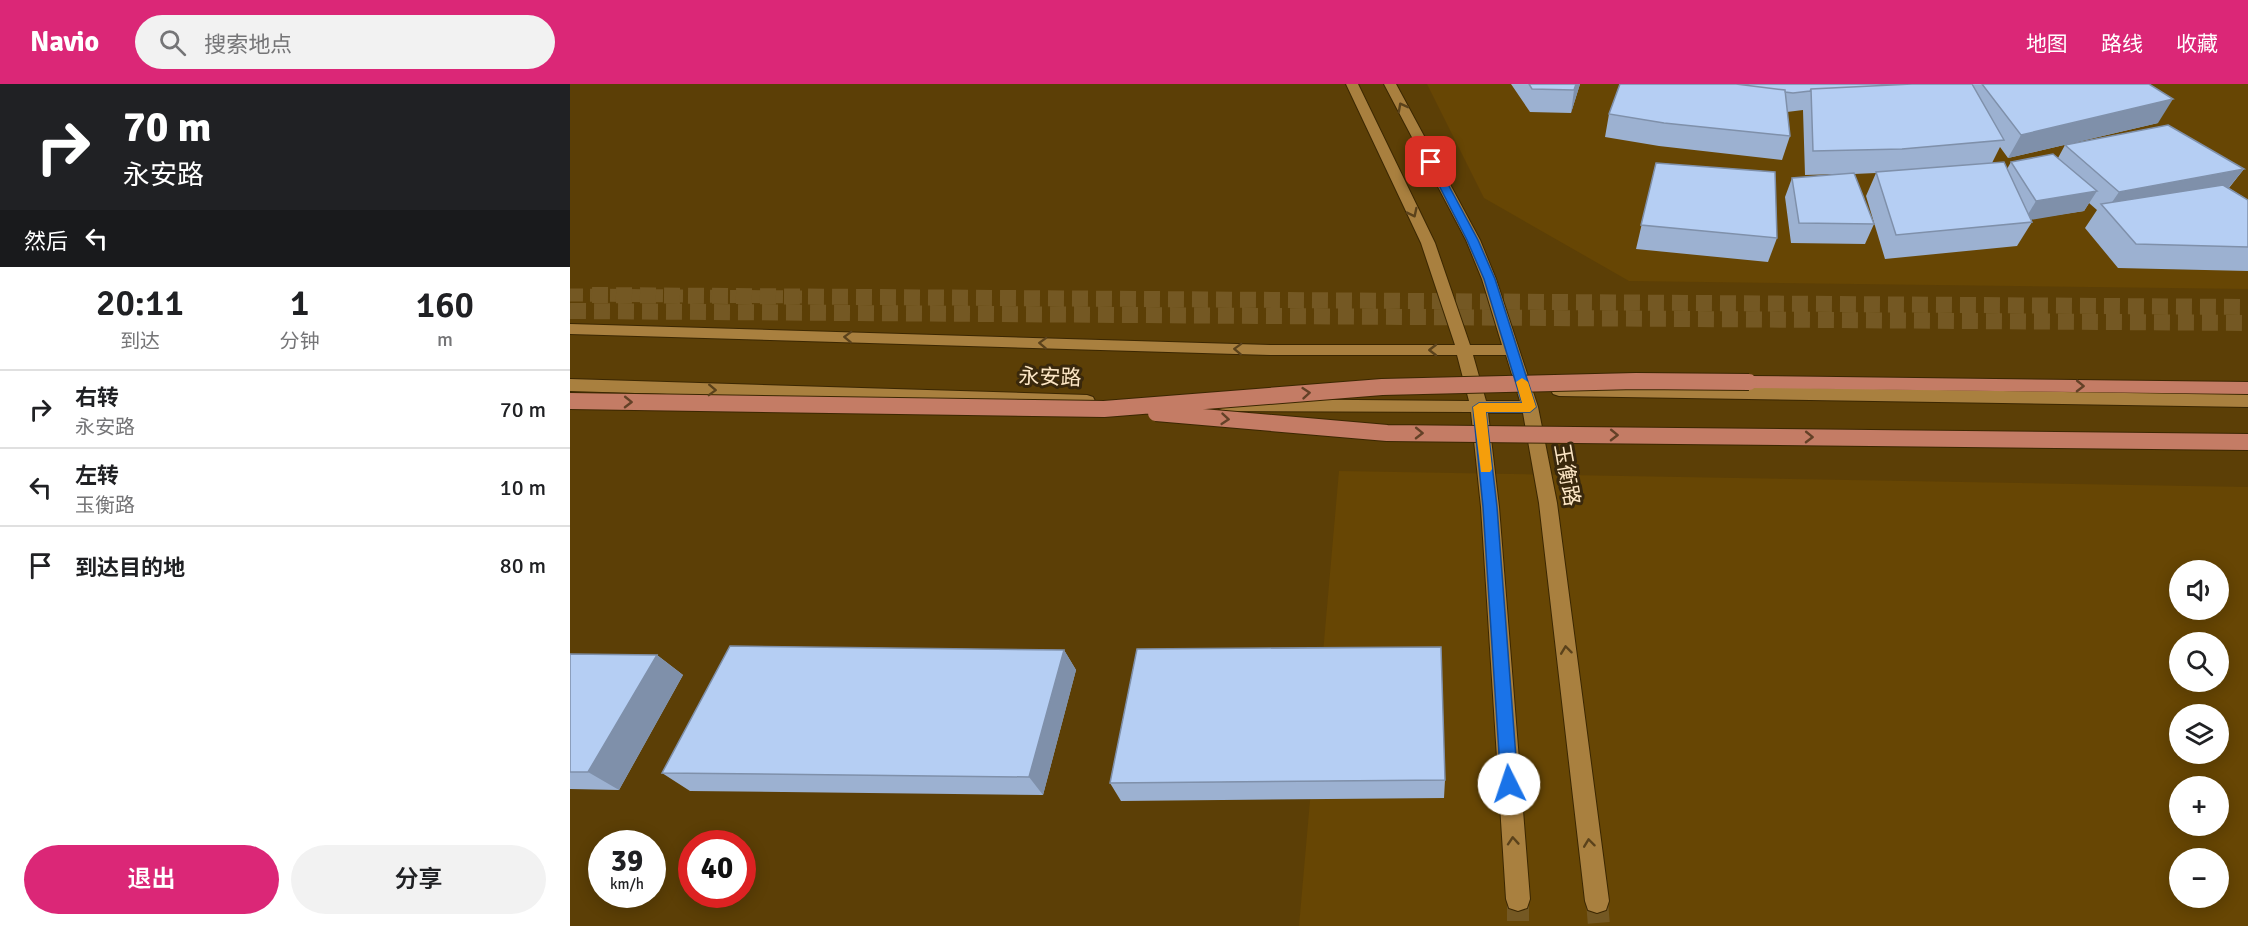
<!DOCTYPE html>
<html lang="zh">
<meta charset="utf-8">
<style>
body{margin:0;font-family:Signika,"Noto Sans SC",sans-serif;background:#f2f2f2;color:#202124;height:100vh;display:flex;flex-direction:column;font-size:22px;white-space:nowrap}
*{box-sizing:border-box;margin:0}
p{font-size:20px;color:#757577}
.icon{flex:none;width:33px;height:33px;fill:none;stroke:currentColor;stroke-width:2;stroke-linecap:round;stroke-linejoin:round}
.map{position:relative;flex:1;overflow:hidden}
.details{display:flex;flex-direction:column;background:#fff;width:570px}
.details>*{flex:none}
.hud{background:#202124;color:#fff;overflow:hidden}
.controls{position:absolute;left:1599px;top:476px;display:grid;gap:12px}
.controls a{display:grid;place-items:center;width:60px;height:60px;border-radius:50%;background:#fff;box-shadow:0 3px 15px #0003;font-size:30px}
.speed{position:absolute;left:18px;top:746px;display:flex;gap:12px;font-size:30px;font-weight:700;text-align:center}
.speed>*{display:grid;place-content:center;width:78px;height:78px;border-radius:50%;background:#fff;box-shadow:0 3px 15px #0003;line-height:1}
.speed small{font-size:15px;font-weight:400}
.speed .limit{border:9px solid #d22;background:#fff;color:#111}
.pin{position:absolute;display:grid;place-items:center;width:51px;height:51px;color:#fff;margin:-26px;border-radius:12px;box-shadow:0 3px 9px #0006}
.me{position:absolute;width:66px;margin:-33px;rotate:356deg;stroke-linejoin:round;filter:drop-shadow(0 0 4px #0008)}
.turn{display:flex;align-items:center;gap:21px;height:126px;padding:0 24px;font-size:27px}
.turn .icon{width:78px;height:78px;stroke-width:2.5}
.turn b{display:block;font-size:42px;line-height:51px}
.then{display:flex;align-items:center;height:57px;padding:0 24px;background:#0003;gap:12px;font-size:22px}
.eta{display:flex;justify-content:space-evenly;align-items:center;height:102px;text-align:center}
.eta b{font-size:36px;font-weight:600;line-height:42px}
.action{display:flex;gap:12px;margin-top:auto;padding:12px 24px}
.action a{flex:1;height:69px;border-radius:36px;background:#db2777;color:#fff;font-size:24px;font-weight:600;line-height:69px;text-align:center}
.action a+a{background:#f2f2f2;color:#202124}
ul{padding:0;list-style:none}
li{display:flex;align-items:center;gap:18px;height:78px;padding:0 24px;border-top:2px solid #e0e0e0}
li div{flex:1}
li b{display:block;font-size:22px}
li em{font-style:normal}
header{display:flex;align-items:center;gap:36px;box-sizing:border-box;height:84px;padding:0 30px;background:#db2777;color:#fff}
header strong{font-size:28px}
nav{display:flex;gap:33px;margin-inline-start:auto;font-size:21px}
.search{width:420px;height:54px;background:#f2f2f2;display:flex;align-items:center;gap:15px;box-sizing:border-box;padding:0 21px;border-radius:33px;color:#757577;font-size:22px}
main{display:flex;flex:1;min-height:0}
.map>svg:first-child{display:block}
</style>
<header>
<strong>Navio</strong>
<div class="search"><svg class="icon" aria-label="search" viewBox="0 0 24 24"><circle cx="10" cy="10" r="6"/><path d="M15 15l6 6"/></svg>搜索地点</div>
<nav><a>地图</a><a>路线</a><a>收藏</a></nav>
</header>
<main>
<section class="details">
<div class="hud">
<div class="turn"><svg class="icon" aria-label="right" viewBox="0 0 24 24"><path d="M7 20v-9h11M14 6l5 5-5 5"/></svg><div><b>70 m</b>永安路</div></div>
<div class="then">然后<svg class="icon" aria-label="left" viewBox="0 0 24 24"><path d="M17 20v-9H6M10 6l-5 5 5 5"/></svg></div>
</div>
<div class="eta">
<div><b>20:11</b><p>到达</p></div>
<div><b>1</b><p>分钟</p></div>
<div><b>160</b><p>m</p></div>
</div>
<ul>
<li><svg class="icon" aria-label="right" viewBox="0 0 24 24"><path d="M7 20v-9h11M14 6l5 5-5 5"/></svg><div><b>右转</b><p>永安路</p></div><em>70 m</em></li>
<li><svg class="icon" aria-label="left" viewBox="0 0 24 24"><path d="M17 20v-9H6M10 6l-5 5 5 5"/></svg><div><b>左转</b><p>玉衡路</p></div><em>10 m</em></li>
<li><svg class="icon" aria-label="arrive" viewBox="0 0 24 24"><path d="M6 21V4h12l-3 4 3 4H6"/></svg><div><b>到达目的地</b></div><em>80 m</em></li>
</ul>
<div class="action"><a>退出</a><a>分享</a></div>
</section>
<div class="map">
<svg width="1678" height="842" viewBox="0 0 1678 842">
<rect width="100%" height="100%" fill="#5c3f06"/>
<!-- built -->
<path fill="#674604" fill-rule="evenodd" d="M 857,0 L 1678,0 L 1678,205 L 1059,197 L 914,114 Z
M 769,387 L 1678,403 L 1678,842 L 729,842 ZM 1610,486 L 1648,486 L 1648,525 L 1610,525 ZM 1610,558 L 1648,558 L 1648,597 L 1610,597 ZM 1610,630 L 1648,630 L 1648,669 L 1610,669 ZM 1610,702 L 1648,702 L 1648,741 L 1610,741 ZM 1610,774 L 1648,774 L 1648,813 L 1610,813 Z"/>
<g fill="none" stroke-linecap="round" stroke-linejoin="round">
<!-- minor-tunnel-far2 -->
<path stroke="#745823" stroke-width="13" stroke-dasharray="13 7" stroke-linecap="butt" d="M 0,211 L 232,213"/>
<!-- minor-tunnel-far1 -->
<path stroke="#745823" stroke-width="16" stroke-dasharray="16 8" stroke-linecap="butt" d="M 22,211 L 1678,223
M 0,227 L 1678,239"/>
<!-- minor-tunnel -->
<path stroke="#745823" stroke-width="22" stroke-dasharray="22 10" stroke-linecap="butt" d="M 948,815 L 948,842
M 1027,817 L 1029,842"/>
<!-- minor casing -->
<g stroke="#3b2702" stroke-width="2">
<path id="minor" d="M 776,0 L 788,0 L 865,159 L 900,261 L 932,261 L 912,195 L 896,156 L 814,0 L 826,0 L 910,156 L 926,195 L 968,323 L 987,419 L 1039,817 L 1036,826 L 1027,829 L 1018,826 L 1015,817 L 969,419 L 953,329 L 918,329 L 929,423 L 960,815 L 957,824 L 948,827 L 939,824 L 936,815 L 911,423 L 901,328 L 655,327 L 649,325 L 647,321 L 649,317 L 655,315 L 899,317 L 887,271 L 700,271 L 0,250 L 0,240 L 700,261 L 885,261 L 851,159 ZM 903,271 L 936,271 L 950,317 L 916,317 Z
M 0,295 L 517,311 L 523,313 L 525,317 L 523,321 L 517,323 L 0,307 Z
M 989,300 L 1678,311 L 1678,323 L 989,312 L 983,310 L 981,306 L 983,302 Z"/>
</g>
<!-- major casing -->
<g stroke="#3b2702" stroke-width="2">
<path id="major" d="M 1179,292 L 1678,298 L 1678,310 L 1179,304 L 1173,302 L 1171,298 L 1173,294 Z"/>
</g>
<!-- minor -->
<use href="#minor" fill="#a9803f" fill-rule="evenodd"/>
<!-- major -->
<use href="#major" fill="#c47c65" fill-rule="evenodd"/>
<!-- major-bridge casing -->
<g stroke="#3b2702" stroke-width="18" stroke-linecap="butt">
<path id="major-bridge" d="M 0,317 L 534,325 L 812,303 L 1066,297 L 1179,298
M 586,329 L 817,349 L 1678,358"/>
</g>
<!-- major-bridge -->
<use href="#major-bridge" stroke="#c47c65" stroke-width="16"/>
</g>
<!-- wall -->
<path fill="#9cb1d1" d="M 941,0 L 1010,0 L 1001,29 L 960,28 Z
M 1050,0 L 1579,0 L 1588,39 L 1438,74 L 1430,63 L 1422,79 L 1437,85 L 1441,78 L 1488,74 L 1495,61 L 1674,85 L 1659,104 L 1678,116 L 1678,187 L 1548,184 L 1515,144 L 1527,126 L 1519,119 L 1514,127 L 1461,135 L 1462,138 L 1447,162 L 1315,175 L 1296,112 L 1306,89 L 1284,90 L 1304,140 L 1295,160 L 1221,159 L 1215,113 L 1222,94 L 1269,90 L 1235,91 L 1233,26 L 1217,28 L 1220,52 L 1212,76 L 1089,62 L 1035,53 L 1039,30 Z
M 1086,79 L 1207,154 L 1198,178 L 1066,165 Z
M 494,566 L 506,586 L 473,711 L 120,707 L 92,689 Z
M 0,570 L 87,571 L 113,591 L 49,706 L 0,705 Z
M 875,696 L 874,714 L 551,717 L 540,699 Z"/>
<!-- shaded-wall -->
<path fill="#7f90aa" d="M 1006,0 L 1010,0 L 1001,29 L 1004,6 Z
M 1603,15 L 1588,39 L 1438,74 L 1451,51 Z
M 1674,85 L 1655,108 L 1536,127 L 1549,108 Z
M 1527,107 L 1514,127 L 1454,137 L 1466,117 Z
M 494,566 L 506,586 L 473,711 L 459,693 Z
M 87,571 L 113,591 L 49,706 L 18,688 Z"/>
<!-- building -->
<path fill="#b5cef3" stroke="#7f90aa" stroke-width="1.5" d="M 959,0 L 1006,0 L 1004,6 L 962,5 Z
M 1050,0 L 1166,0 L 1215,6 L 1220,52 L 1094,39 L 1039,30 Z
M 1166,0 L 1342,0 L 1241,5 L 1240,7 L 1223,9 L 1215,8 L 1215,6 Z
M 1342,0 L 1402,0 L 1434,56 L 1332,65 L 1243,67 L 1241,5 Z
M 1412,0 L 1579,0 L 1603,15 L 1451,51 Z
M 1598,41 L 1674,85 L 1549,108 L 1495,61 Z
M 1483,70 L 1527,107 L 1466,117 L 1441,78 Z
M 1434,78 L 1462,138 L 1326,151 L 1306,88 Z
M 1086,79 L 1205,88 L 1207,154 L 1071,141 Z
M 1284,89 L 1304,140 L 1229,139 L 1222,94 Z
M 1653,101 L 1678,116 L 1678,163 L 1566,160 L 1531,120 Z
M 160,562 L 494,566 L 459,693 L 92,689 Z
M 871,563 L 875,696 L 540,699 L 567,565 Z
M 0,570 L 87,571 L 18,688 L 0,688 Z"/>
<!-- one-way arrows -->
<defs><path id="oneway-chevron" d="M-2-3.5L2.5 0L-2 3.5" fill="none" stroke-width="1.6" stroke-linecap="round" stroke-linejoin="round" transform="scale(1.5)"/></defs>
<g stroke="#5b421b">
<use href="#oneway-chevron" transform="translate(832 23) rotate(-118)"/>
<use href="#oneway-chevron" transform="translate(843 129) rotate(64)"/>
<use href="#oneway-chevron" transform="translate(278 253) rotate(-178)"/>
<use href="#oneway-chevron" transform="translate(473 259) rotate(-178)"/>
<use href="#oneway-chevron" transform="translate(668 265) rotate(-178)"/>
<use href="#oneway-chevron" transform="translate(863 266) rotate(-180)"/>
<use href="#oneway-chevron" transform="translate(142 306) rotate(2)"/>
<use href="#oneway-chevron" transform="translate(996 566) rotate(-97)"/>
<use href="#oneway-chevron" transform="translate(943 757) rotate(-94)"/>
<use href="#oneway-chevron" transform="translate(1019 759) rotate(-97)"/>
</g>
<g stroke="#634127">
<use href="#oneway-chevron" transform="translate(1510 302) rotate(1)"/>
<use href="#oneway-chevron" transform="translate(736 309) rotate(-5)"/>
<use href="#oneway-chevron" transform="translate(58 318) rotate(1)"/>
<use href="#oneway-chevron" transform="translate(655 335) rotate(5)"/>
<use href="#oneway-chevron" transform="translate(849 349) rotate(1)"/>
<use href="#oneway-chevron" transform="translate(1044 351) rotate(1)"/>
<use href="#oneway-chevron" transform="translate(1239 353) rotate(1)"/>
</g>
<!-- route -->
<path fill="#1a73e8" stroke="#114b97" stroke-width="1.5" d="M 861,75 L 866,78 L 908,156 L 925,195 L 966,323 L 960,328 L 916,328 L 927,423 L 948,700 L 945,706 L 939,708 L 933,706 L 931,700 L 913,423 L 903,323 L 909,319 L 952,319 L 914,195 L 897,156 L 857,78 Z"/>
<!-- slow -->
<path fill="#f59e0b" d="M 952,294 L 958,298 L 966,323 L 960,328 L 916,328 L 922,385 L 920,388 L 911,388 L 903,323 L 909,319 L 952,319 L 946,298 Z"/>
<g text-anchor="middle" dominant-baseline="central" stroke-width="6" stroke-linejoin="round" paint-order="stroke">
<!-- street labels -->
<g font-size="21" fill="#fce6c5" stroke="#39280c">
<text transform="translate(480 293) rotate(2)">永安路</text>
<text transform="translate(997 391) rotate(80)">玉衡路</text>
</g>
</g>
</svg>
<div class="controls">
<a><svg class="icon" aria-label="sound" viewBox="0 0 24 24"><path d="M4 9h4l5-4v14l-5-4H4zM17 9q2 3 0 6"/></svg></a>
<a><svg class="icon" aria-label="search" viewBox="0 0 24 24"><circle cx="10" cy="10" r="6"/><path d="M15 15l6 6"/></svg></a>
<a><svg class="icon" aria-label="layers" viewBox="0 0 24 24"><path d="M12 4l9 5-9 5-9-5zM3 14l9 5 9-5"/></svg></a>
<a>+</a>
<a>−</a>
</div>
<div class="speed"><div>39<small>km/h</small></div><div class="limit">40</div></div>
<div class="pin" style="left:861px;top:78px;background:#d93025"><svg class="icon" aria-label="arrive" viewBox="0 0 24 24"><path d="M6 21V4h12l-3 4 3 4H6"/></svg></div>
<svg class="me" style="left:939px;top:700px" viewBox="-20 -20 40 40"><circle r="19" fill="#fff"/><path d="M0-13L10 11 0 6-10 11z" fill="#1a73e8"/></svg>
</div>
</main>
